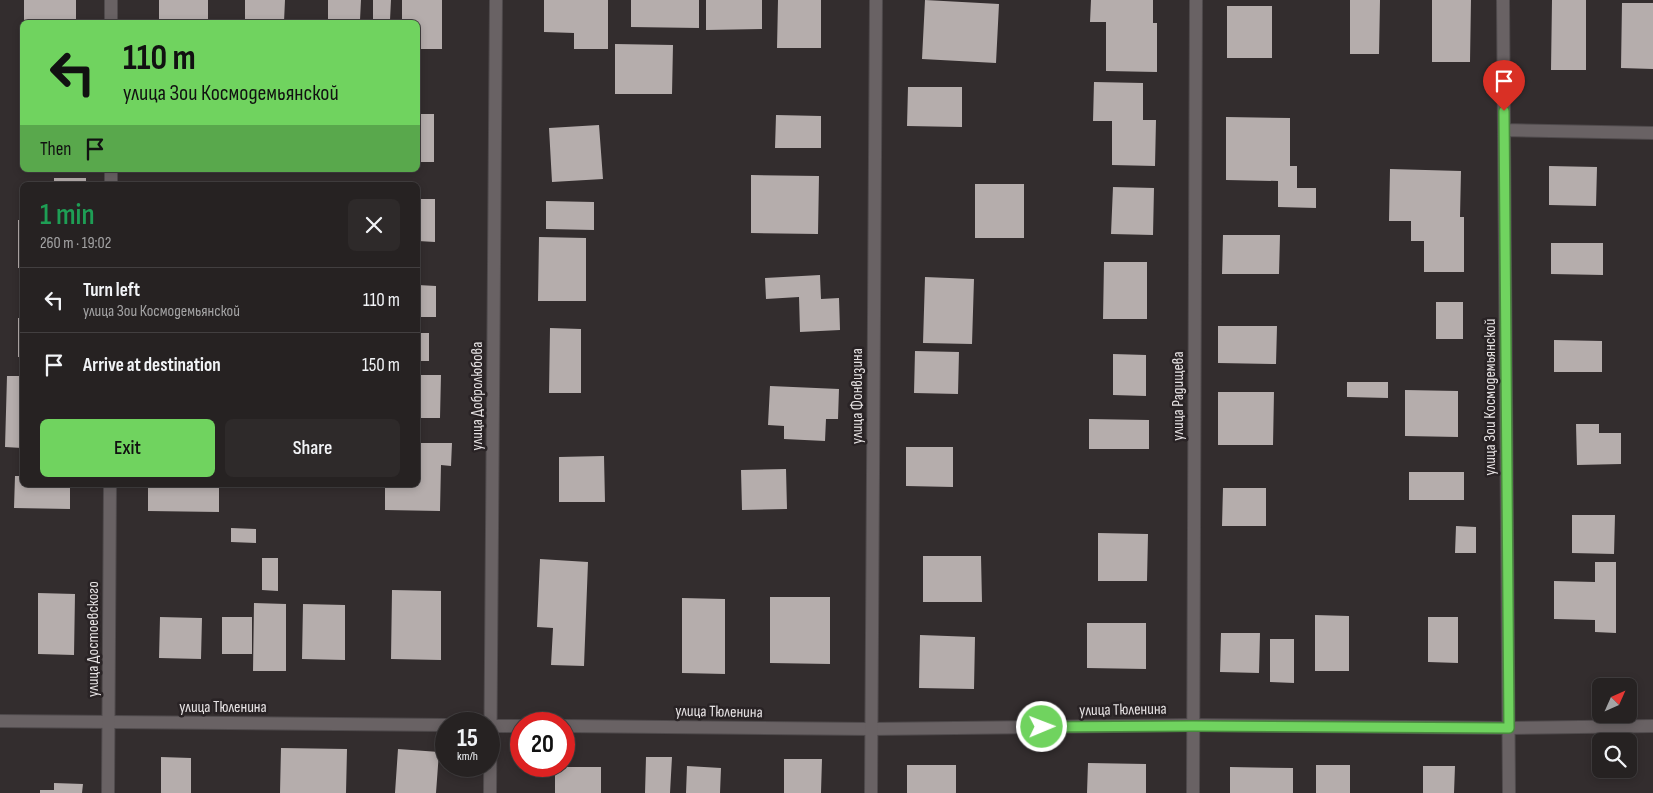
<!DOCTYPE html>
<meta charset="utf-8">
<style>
body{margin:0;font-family:"Sofia Sans Condensed",sans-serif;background:#2e2a2a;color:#f1f3f6;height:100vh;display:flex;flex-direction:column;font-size:19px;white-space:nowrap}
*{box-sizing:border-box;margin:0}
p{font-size:16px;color:#a4a4a5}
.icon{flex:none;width:28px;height:28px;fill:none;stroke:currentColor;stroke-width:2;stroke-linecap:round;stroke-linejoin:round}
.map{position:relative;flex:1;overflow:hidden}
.drawer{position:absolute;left:20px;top:182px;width:400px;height:305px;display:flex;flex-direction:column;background:#262222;border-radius:8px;box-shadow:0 2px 8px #0003,0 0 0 1px #423f40}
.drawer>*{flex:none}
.hud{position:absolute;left:20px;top:20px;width:400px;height:152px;border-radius:8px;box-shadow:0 2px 8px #0003,0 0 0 1px #423f40;background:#70d35f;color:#111;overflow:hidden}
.needle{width:32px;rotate:45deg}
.fabs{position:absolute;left:1592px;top:678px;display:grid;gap:10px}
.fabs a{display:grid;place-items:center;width:45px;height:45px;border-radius:8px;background:#262222;box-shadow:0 2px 8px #0003,0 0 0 1px #423f40;font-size:25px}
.speed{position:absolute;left:435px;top:712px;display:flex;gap:10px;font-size:25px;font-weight:700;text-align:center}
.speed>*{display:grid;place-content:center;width:65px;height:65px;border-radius:50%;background:#262222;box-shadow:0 2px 8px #0003,0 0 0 1px #423f40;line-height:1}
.speed small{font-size:12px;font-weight:400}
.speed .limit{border:8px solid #d22;background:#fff;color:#111}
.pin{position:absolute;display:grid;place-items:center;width:42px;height:42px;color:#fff;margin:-51px -21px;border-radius:50% 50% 50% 0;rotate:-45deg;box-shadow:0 0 5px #0007}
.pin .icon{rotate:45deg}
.me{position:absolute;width:55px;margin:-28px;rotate:89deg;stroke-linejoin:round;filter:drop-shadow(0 0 4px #0008)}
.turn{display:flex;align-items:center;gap:18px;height:105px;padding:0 20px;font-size:22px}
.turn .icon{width:65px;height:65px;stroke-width:2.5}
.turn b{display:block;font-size:35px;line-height:42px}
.then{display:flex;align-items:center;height:48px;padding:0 20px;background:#0003;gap:10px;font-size:19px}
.round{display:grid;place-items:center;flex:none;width:52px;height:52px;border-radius:8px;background:#2e2a2a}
.summary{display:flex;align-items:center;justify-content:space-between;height:85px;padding:0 20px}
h1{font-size:30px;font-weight:600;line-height:38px;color:#1e9e55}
.cta{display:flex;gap:10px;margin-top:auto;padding:10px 20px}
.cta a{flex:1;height:58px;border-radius:8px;background:#70d35f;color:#111;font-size:20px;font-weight:600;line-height:58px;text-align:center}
.cta a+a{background:#2e2a2a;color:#f1f3f6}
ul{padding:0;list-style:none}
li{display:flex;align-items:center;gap:15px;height:65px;padding:0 20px;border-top:1px solid #423f40}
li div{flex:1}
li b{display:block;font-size:19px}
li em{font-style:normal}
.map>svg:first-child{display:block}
</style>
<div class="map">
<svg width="1653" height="793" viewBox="0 0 1653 793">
<rect width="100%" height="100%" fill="#332d2e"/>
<!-- building -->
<path fill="#b5adac" d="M 24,0 L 76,0 L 76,22 L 24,22 Z
M 159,0 L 208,0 L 208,22 L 159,22 Z
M 245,0 L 285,0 L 284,22 L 245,22 Z
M 328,0 L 361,0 L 360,20 L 328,19 Z
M 373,0 L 391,0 L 390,20 L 373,20 Z
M 402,0 L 442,0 L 442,49 L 419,49 L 419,23 L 402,22 Z
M 544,0 L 608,0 L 608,49 L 574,49 L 574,33 L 544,32 Z
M 631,0 L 699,0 L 699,28 L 631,27 Z
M 706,0 L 762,0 L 762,29 L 706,30 Z
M 778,0 L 821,0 L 821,48 L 777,48 Z
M 925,0 L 999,4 L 996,63 L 922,59 Z
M 1091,0 L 1153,0 L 1153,23 L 1157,23 L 1157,72 L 1106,71 L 1106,22 L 1090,22 Z
M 1350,0 L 1380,0 L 1379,54 L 1350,54 Z
M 1432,0 L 1471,0 L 1470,62 L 1432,62 Z
M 1552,0 L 1586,0 L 1586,70 L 1551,70 Z
M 1622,3 L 1653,3 L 1653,69 L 1621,68 Z
M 1227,6 L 1272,6 L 1272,58 L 1227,58 Z
M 615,44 L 673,45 L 672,94 L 615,94 Z
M 1094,82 L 1143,83 L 1143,120 L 1156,120 L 1155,166 L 1112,165 L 1112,121 L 1093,121 Z
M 908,87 L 962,87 L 962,127 L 907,126 Z
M 418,114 L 434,114 L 434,162 L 418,162 Z
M 776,115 L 821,116 L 821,148 L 775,148 Z
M 1226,117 L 1290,118 L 1290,166 L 1297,166 L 1297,188 L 1316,188 L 1316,208 L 1278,207 L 1278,181 L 1226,180 Z
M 599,125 L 603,179 L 552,182 L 549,128 Z
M 1549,166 L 1597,167 L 1596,206 L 1549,205 Z
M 1390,169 L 1461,171 L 1460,217 L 1464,217 L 1464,272 L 1424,272 L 1424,241 L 1411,241 L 1411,221 L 1389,221 Z
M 751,175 L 819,176 L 818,234 L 751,233 Z
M 54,178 L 86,178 L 86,185 L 54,185 Z
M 975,184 L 1024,184 L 1024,238 L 975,238 Z
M 1113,187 L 1154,188 L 1153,235 L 1111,234 Z
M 418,199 L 435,199 L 435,242 L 418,241 Z
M 546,201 L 594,202 L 594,230 L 546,229 Z
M 18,220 L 22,220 L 22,268 L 18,268 Z
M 1223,235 L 1280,235 L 1279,274 L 1222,274 Z
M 539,237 L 586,238 L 586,301 L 538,301 Z
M 1551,243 L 1603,243 L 1603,275 L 1551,274 Z
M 1104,262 L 1147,262 L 1147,319 L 1103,319 Z
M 820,275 L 821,299 L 839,298 L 840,330 L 800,332 L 799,297 L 766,299 L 765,278 Z
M 925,277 L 974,279 L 972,344 L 923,343 Z
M 418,285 L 436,286 L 436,317 L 418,317 Z
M 1436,302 L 1463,302 L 1463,339 L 1436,339 Z
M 18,318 L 22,318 L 22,357 L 18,357 Z
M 1218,326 L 1277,326 L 1276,364 L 1218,363 Z
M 550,328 L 581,329 L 581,393 L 549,393 Z
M 418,333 L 429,333 L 429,361 L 418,361 Z
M 1554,340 L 1602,341 L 1602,372 L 1554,372 Z
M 915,351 L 959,352 L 958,394 L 914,393 Z
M 1113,354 L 1146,355 L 1146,396 L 1113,395 Z
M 418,375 L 441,375 L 440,418 L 418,418 Z
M 7,376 L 22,376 L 22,448 L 5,447 Z
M 1347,382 L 1388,382 L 1388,398 L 1347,397 Z
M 770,386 L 839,389 L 838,419 L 826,419 L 825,441 L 784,439 L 784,426 L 768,425 Z
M 1405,390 L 1458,391 L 1458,437 L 1405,436 Z
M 1218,392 L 1274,392 L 1273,445 L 1218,445 Z
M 1089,419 L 1149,420 L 1149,449 L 1089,449 Z
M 1576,424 L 1599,424 L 1599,433 L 1621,433 L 1621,464 L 1577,465 Z
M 418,443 L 452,443 L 451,466 L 441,465 L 440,511 L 385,510 L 385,485 L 418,485 Z
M 906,447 L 953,447 L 953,487 L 906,486 Z
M 604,456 L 605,502 L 559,502 L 559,457 Z
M 786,469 L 787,509 L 742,510 L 741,470 Z
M 1409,472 L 1464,472 L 1464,500 L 1409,500 Z
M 15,476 L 22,476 L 22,485 L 70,485 L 70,509 L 14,508 Z
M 148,487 L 219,488 L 219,512 L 148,511 Z
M 1223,488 L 1266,488 L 1266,526 L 1222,526 Z
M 1572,515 L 1615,515 L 1614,554 L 1572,553 Z
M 1456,526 L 1476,527 L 1476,553 L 1455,553 Z
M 231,528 L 256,529 L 256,543 L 231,542 Z
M 1098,533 L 1148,534 L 1147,581 L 1098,581 Z
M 923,556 L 981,556 L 982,602 L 923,602 Z
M 262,558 L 278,558 L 278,591 L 262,590 Z
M 540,559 L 588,562 L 584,666 L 551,665 L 553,628 L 537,627 Z
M 1595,562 L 1616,562 L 1616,633 L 1595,632 L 1595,620 L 1554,619 L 1554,581 L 1595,582 Z
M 392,590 L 441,591 L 441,660 L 391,659 Z
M 38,593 L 75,594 L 74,655 L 38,654 Z
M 770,597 L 830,597 L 830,664 L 770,663 Z
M 682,598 L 725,599 L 725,674 L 682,673 Z
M 254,603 L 286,604 L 286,671 L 253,671 Z
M 303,604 L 345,605 L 345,660 L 302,659 Z
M 1315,615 L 1349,616 L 1349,671 L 1315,671 Z
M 160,617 L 202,618 L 201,659 L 159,658 Z
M 222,617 L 252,617 L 252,654 L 222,654 Z
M 1428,617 L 1458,617 L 1458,663 L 1428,662 Z
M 1087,623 L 1146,623 L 1146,669 L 1087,668 Z
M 1221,633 L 1260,633 L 1259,673 L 1220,672 Z
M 920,635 L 975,637 L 974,689 L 919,688 Z
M 1270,639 L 1294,639 L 1294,683 L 1270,682 Z
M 281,748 L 347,749 L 346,793 L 280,793 Z
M 398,749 L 439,752 L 436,793 L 395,793 Z
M 161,757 L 191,758 L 191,793 L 161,793 Z
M 646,757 L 672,757 L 670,793 L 645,793 Z
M 784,759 L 822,759 L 821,793 L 784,793 Z
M 1088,763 L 1146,764 L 1146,793 L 1087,793 Z
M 907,765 L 956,765 L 956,793 L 907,793 Z
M 1316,765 L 1350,765 L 1350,793 L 1316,793 Z
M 687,766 L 721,768 L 720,793 L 686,793 Z
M 1423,766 L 1455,766 L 1454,793 L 1423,793 Z
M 555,767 L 601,767 L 601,793 L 555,793 Z
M 1230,767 L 1293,768 L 1293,793 L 1230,793 Z
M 54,783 L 83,784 L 82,793 L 40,793 L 40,790 L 54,790 Z"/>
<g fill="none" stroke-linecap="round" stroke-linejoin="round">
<!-- service casing -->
<g stroke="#4f4a4c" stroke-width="14">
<path id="service" d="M 0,721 L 446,725
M 489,726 L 521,726
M 564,726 L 871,729 L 1193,725 L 1509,728 L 1653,726"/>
</g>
<!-- minor casing -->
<g stroke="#4f4a4c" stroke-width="14">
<path id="minor" d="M 1503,0 L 1509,793
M 111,22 L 111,0
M 1504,130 L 1653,133
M 111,185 L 111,170
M 108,793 L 110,485
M 490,793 L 496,0
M 871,793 L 876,0
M 1193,793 L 1196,0"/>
</g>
<!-- service -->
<use href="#service" stroke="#696264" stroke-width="12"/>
<!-- minor -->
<use href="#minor" stroke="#696264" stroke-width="12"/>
</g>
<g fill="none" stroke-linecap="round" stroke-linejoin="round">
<!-- route casing -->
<g stroke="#49893e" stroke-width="12">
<path id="route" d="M 1042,727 L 1193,726 L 1509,728 L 1504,111"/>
</g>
<!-- route -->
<use href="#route" stroke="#70d35f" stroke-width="9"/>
</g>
<g text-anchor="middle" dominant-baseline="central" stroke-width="5" stroke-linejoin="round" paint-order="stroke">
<!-- street labels -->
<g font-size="16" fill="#e6e2e3" stroke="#292325">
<text transform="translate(477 396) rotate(-90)">улица Добролюбова</text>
<text transform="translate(857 396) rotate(-90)">улица Фонвизина</text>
<text transform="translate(1178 396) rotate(-90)">улица Радищева</text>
<text transform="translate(1490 397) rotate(-90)">улица Зои Космодемьянской</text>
<text transform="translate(93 639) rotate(-90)">улица Достоевского</text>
<text x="223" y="707">улица Тюленина</text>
<text transform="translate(1123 710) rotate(-1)">улица Тюленина</text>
<text transform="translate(719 712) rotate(1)">улица Тюленина</text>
</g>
</g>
</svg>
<div class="fabs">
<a><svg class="needle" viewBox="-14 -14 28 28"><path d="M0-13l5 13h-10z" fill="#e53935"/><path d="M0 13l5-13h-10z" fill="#a4a4a5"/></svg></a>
<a><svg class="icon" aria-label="search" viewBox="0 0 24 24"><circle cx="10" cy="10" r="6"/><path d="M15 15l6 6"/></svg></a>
</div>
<div class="speed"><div>15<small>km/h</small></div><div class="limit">20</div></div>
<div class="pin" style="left:1504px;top:111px;background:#d93025"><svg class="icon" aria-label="arrive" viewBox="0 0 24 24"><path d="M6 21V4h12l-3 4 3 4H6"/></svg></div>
<svg class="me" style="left:1042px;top:727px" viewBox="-20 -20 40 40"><circle r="17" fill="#70d35f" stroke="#fff" stroke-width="3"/><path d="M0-11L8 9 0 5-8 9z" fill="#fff"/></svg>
<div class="hud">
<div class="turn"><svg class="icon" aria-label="left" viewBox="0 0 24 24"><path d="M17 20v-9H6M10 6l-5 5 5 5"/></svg><div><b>110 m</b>улица Зои Космодемьянской</div></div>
<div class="then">Then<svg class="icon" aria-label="arrive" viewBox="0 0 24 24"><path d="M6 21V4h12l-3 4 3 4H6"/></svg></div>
</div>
<section class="drawer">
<div class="summary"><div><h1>1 min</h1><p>260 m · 19:02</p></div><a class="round"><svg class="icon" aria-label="close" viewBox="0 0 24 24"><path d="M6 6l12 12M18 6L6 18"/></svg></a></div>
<ul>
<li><svg class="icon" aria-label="left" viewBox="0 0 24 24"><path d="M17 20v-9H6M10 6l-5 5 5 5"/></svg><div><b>Turn left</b><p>улица Зои Космодемьянской</p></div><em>110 m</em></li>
<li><svg class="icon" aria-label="arrive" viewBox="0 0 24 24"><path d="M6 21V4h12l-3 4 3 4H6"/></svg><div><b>Arrive at destination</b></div><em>150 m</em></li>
</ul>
<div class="cta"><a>Exit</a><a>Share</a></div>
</section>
</div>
